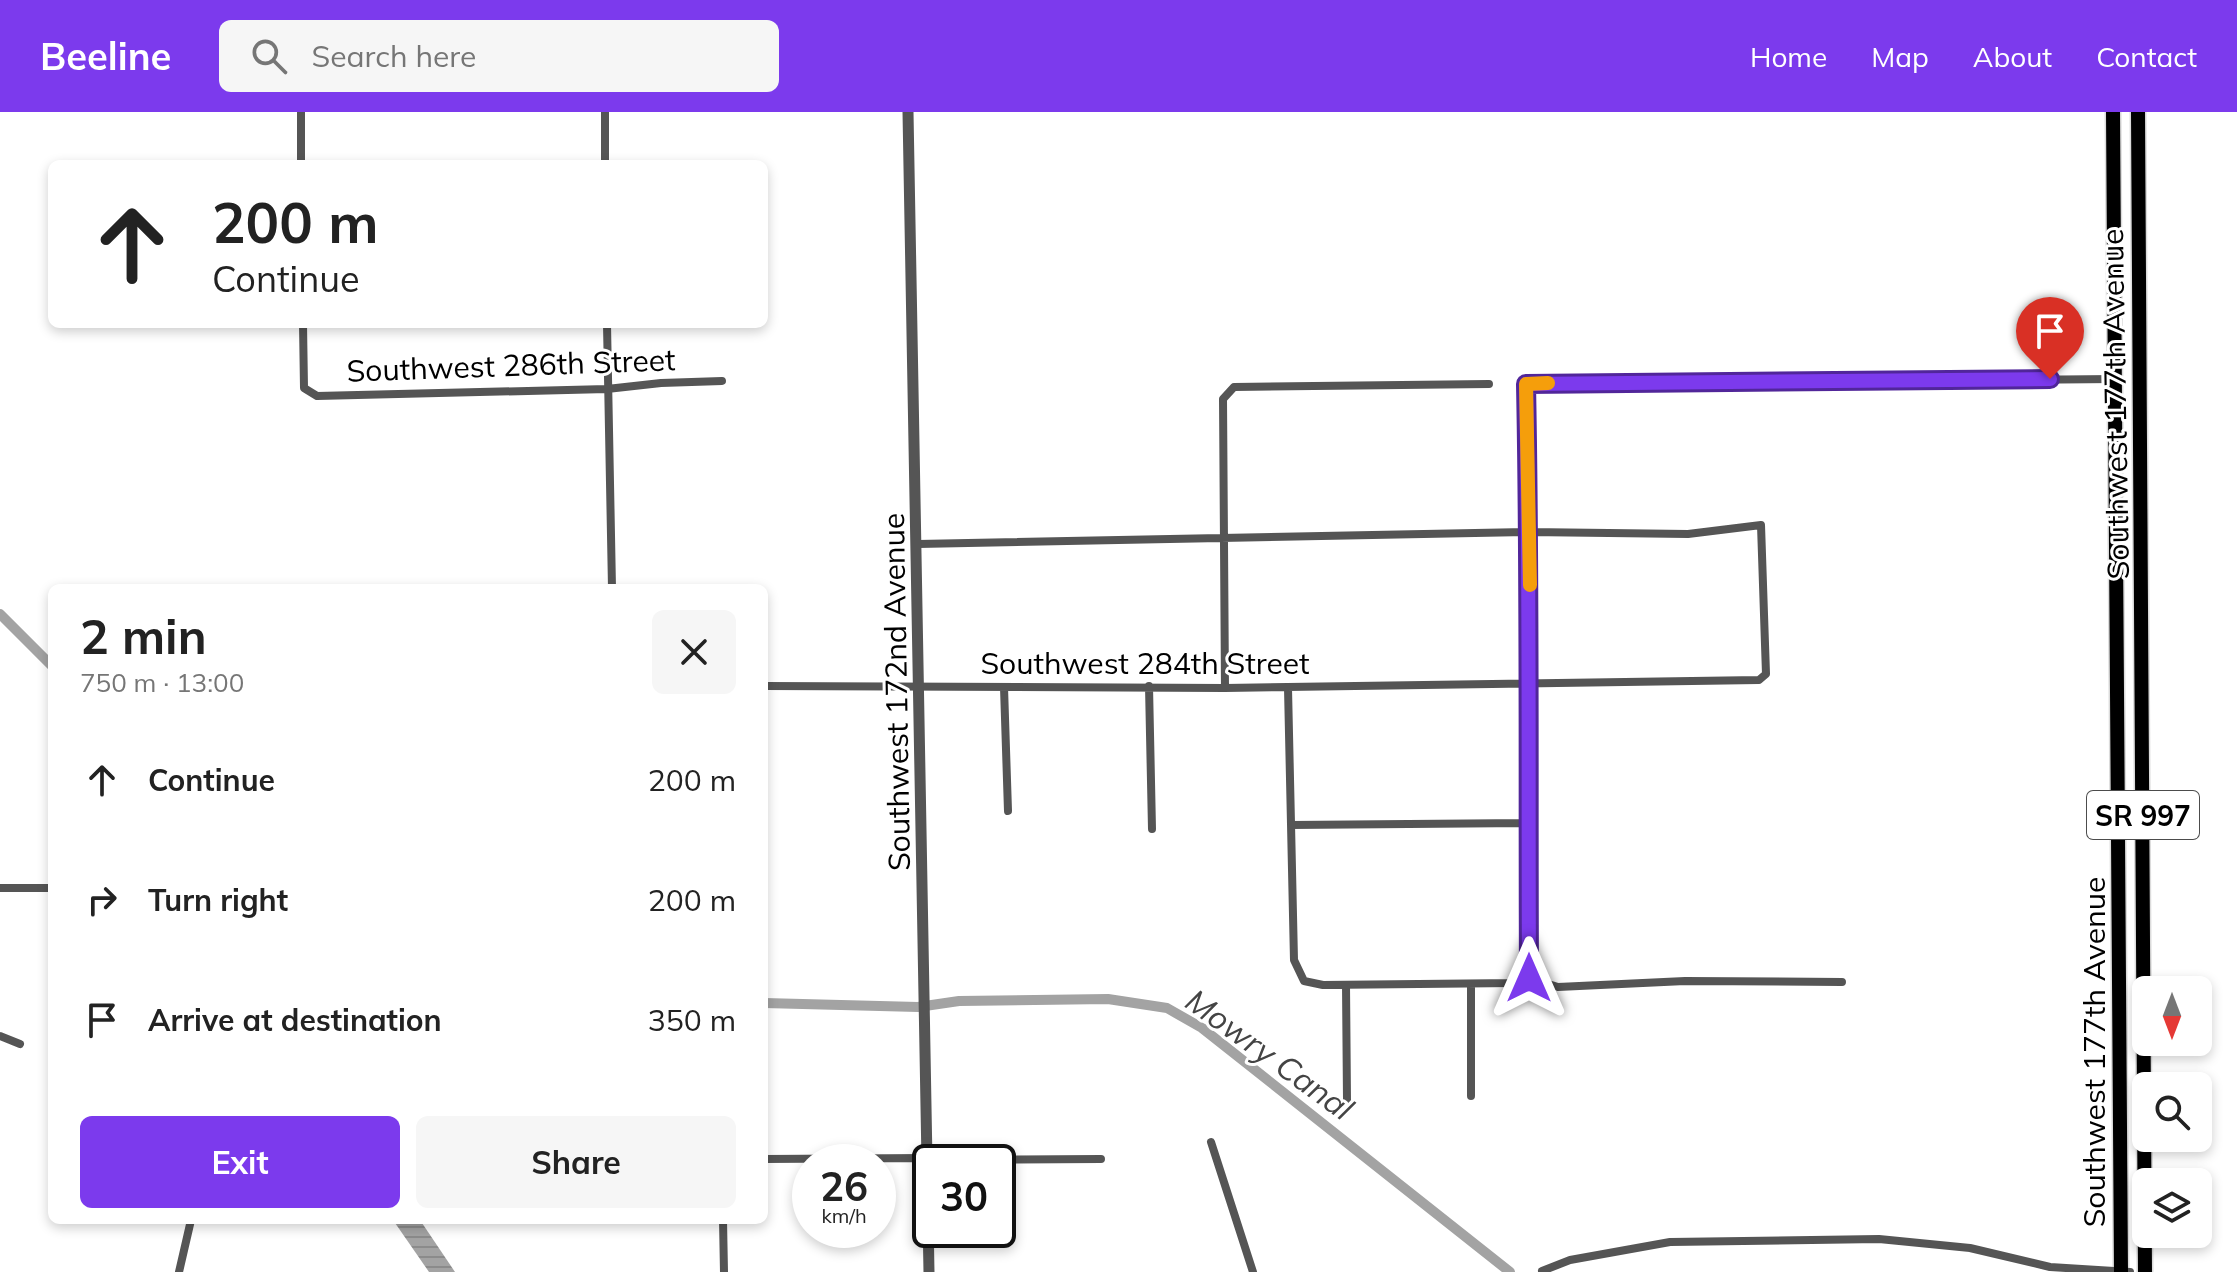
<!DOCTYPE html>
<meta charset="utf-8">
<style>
body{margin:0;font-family:Mulish,sans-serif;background:#f6f6f6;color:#222;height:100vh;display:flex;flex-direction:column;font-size:30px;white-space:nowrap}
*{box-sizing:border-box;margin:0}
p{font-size:26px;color:#767676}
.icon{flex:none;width:44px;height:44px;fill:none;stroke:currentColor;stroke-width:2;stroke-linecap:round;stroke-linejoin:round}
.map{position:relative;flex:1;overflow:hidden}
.sheet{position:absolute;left:48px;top:472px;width:720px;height:640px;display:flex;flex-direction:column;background:#fff;border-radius:12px;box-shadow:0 4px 12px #0003}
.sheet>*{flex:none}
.hud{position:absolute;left:48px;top:48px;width:720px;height:168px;border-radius:12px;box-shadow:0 4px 12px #0003;background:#fff;color:#222;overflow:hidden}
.needle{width:52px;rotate:180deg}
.fabs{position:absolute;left:2132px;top:864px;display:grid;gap:16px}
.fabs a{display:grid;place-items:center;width:80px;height:80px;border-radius:12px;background:#fff;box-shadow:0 4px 12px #0003;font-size:40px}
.speed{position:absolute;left:792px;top:1032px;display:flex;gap:16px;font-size:40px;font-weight:700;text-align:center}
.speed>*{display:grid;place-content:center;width:104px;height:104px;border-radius:50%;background:#fff;box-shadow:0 4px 12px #0003;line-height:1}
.speed small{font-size:20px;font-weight:400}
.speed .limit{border:4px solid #111;border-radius:12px;background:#fff;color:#111}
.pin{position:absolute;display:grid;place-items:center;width:68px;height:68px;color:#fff;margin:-82px -34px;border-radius:50% 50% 50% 0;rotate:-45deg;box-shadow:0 0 8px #0007}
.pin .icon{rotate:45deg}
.me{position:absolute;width:88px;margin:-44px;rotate:0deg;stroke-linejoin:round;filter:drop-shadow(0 0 6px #0008)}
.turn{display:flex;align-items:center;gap:28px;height:168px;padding:0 32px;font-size:36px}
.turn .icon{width:104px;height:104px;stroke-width:2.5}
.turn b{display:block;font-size:56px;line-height:68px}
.round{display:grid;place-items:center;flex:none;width:84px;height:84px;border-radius:12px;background:#f6f6f6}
.head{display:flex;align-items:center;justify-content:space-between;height:136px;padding:0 32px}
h1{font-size:48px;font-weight:700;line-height:60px}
.button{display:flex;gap:16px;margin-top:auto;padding:16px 32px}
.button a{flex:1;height:92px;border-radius:12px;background:#7c3aed;color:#fff;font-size:32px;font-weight:700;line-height:92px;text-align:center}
.button a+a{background:#f6f6f6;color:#222}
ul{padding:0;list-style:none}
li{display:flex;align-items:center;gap:24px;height:120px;padding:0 32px}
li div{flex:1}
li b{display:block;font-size:30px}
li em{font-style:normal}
header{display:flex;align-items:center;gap:48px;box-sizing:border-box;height:112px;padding:0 40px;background:#7c3aed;color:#fff}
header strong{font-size:38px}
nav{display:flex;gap:44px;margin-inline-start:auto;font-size:28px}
.search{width:560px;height:72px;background:#f6f6f6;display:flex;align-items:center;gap:20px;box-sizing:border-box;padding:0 28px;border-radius:12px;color:#767676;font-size:30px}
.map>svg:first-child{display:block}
</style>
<header>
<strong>Beeline</strong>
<div class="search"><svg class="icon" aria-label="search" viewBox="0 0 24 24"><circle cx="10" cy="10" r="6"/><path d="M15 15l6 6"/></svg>Search here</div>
<nav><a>Home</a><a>Map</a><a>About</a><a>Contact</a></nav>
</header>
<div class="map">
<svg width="2237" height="1160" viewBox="0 0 2237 1160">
<defs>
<pattern id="water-rules" width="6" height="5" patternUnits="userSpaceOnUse" patternTransform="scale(2)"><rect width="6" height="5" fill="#a3a3a3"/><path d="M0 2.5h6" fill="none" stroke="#8b8b8b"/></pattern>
</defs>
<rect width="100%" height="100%" fill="#fff"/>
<!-- water -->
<path fill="url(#water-rules)" d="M 393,1108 L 420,1108 L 455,1160 L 429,1160 Z"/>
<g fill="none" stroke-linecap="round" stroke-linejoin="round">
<!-- canal -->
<path stroke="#a3a3a3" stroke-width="10" d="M 0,502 L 52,554
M 764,891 L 918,895 L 959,889 L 1108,887 L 1167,896 L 1202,916 L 1510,1160"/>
<!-- trunk casing -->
<g stroke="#dbdbdb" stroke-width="17">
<path id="trunk" d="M 2113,0 L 2121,1160
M 2138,0 L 2145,1160"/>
</g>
<!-- minor -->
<path stroke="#555" stroke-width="8" d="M 301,0 L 301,52
M 605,0 L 605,52
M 303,212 L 304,276 L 317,284 L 607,277 L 661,271 L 722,269
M 607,212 L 612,476
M 764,574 L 1225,576 L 1759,568 L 1766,562 L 1761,413 L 1688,422 L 1529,420 L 918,432
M 1149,574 L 1152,717
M 1004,575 L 1008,699
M 1225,576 L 1223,287 L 1234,275 L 1489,272
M 1288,576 L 1294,848 L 1304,869 L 1323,873 L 1514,871 L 1529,866 L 1558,875 L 1685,869 L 1842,870
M 1291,713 L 1528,711
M 0,776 L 52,776
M 1529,866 C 1528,667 1530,470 1526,272 L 2116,267
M 1471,872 L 1471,984
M 1346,873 L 1347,988
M 0,924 L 20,932
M 1211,1030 L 1253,1160
M 764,1047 L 927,1046
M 927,1048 L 1101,1047
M 723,1108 L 724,1160
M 1542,1159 L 1570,1148 L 1670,1130 L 1879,1127 L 1970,1136 L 2050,1155 L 2130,1160
M 179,1160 L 191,1108"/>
<!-- tertiary -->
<path stroke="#555" stroke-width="11" d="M 908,0 L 929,1160"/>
<!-- trunk -->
<use href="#trunk" stroke="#000" stroke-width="14"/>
</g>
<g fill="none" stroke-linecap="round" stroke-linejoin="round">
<!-- route casing -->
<g stroke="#51269a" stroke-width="20">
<path id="route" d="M 1529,866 C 1528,667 1530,470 1526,272 L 2050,267"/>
</g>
<!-- route -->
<use href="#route" stroke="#7c3aed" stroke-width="14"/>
<!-- slow -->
<path stroke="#f59e0b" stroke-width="14" d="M 1530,473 L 1526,272 L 1548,271"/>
</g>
<g text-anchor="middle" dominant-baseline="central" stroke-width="6" stroke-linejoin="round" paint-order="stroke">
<!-- shield labels -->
<rect fill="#fff" stroke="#4c4c4c" stroke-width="2" x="2087" y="679" width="112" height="48" rx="6"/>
<g font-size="28" font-weight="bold" fill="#000">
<text x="2143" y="703">SR 997</text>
</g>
<!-- street labels -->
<g font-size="30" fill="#000" stroke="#fff">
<text transform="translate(511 253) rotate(-2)">Southwest 286th Street</text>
<text transform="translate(2115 292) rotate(-91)">Southwest 177th Avenue</text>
<text x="1145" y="551">Southwest 284th Street</text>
<text transform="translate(896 580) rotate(-91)">Southwest 172nd Avenue</text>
<text transform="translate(2094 940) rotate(-90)">Southwest 177th Avenue</text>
</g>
<!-- water labels -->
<g font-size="32" font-style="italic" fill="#444" stroke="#fff">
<text transform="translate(1270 942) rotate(36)">Mowry Canal</text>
</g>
</g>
</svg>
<div class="fabs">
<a><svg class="needle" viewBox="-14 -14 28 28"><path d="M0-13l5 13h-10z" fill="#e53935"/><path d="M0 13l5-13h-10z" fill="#767676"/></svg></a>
<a><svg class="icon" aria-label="search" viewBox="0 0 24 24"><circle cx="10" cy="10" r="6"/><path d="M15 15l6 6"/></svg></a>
<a><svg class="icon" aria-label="layers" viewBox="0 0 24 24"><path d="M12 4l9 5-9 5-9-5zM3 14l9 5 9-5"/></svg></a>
</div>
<div class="speed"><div>26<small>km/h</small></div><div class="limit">30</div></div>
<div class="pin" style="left:2050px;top:267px;background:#d93025"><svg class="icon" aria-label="arrive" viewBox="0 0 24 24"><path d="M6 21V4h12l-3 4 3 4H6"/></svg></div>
<svg class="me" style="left:1529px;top:866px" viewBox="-20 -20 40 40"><path d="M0-17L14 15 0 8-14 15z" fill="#7c3aed" stroke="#fff" stroke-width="4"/></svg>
<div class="hud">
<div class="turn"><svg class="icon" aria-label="ahead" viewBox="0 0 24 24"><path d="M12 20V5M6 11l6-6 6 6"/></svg><div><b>200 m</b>Continue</div></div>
</div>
<section class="sheet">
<div class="head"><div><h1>2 min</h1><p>750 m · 13:00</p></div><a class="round"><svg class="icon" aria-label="close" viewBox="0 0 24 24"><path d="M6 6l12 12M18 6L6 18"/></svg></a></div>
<ul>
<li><svg class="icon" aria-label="ahead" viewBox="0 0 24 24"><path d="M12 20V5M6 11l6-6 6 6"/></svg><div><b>Continue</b></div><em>200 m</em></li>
<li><svg class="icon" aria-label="right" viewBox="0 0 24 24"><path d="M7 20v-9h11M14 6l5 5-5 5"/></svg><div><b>Turn right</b></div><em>200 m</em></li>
<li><svg class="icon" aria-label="arrive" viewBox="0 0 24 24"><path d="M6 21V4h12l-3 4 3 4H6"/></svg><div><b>Arrive at destination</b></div><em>350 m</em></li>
</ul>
<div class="button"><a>Exit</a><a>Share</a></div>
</section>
</div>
